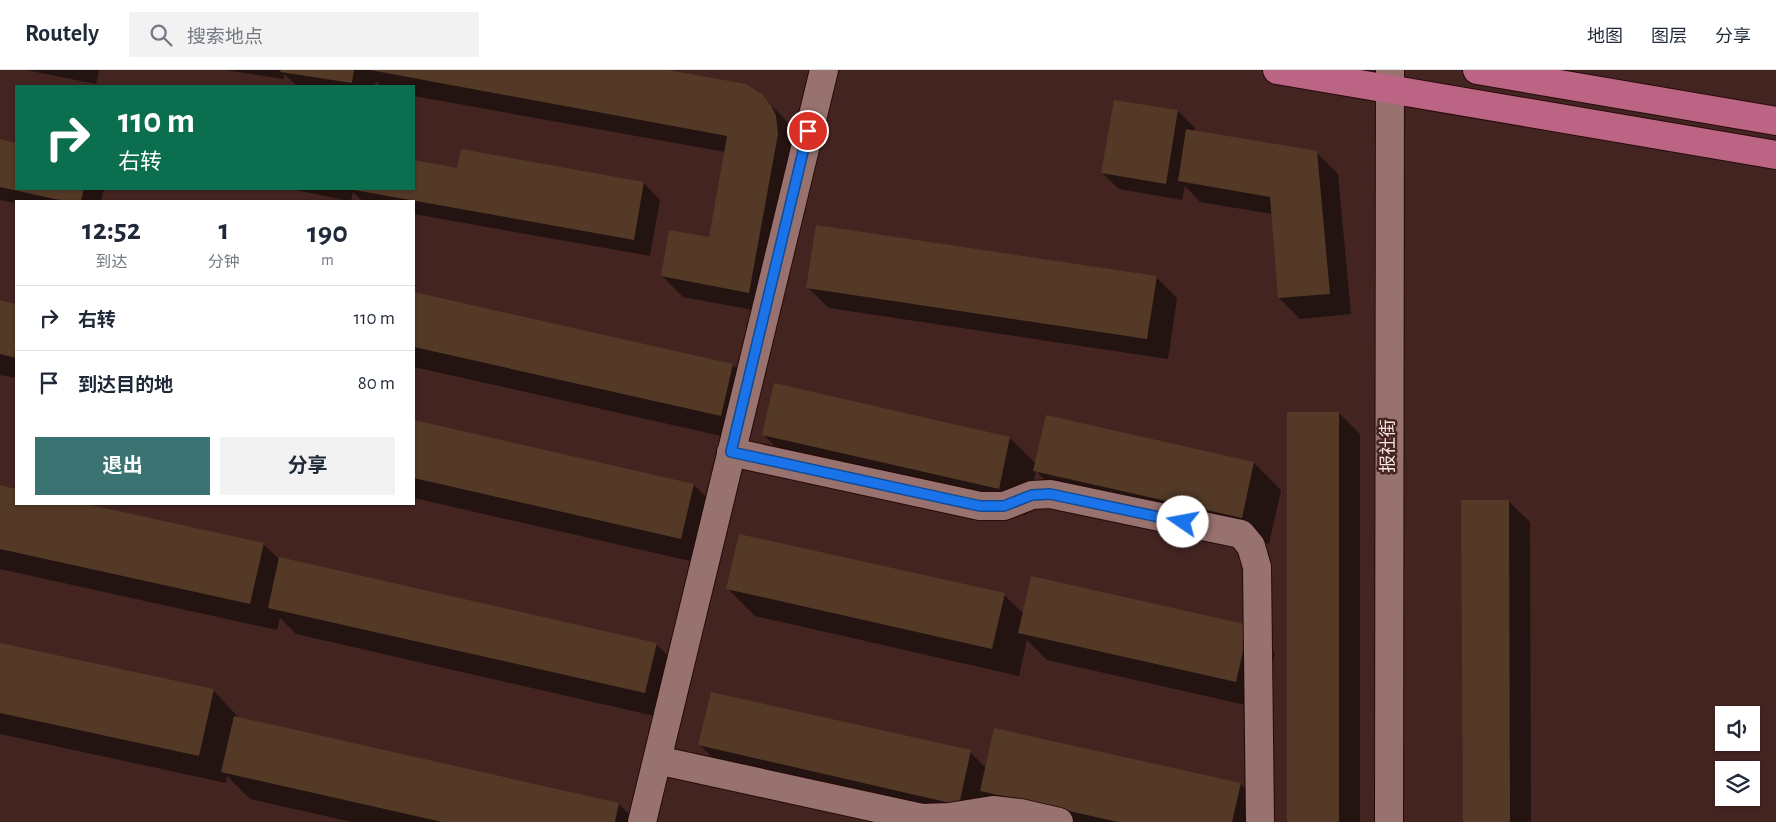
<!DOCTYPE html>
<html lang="zh">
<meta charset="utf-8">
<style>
body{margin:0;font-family:"Alegreya Sans","Noto Sans SC",sans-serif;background:#f2f2f3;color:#1f2937;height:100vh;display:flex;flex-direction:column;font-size:19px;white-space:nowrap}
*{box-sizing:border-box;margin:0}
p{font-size:16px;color:#747a83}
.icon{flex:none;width:28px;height:28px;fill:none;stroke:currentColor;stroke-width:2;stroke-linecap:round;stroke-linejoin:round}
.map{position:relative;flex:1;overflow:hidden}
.side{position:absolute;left:15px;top:130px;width:400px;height:305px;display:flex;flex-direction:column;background:#fff;border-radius:0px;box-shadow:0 1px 4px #0004}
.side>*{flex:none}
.hud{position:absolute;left:15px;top:15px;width:400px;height:105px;border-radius:0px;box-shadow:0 1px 4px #0004;background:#0b6e4f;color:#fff;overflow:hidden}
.fabs{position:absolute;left:1715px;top:636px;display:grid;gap:10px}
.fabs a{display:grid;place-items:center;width:45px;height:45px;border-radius:0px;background:#fff;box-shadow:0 1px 4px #0004;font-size:25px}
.pin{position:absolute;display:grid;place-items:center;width:42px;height:42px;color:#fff;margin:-21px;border:2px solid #fff;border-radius:50%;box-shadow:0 1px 5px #0007}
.me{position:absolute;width:55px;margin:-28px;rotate:282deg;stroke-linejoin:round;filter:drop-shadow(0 0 4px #0008)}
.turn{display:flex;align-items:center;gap:18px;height:105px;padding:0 20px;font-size:22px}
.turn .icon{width:65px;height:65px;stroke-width:2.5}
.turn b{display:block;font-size:35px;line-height:42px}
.eta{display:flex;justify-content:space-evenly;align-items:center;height:85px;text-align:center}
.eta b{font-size:30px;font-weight:700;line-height:35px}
.action{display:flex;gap:10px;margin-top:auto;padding:10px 20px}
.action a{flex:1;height:58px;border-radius:0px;background:#3a7372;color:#fff;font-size:20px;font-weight:700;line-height:58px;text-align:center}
.action a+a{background:#f2f2f3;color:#1f2937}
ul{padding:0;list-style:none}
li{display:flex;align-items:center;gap:15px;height:65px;padding:0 20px;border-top:1px solid #e0e1e3}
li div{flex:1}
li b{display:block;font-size:19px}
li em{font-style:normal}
header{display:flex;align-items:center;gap:30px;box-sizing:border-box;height:70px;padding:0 25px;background:#fff;border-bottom:1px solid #e0e1e3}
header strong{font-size:24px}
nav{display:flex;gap:28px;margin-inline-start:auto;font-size:18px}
.search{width:350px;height:45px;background:#f2f2f3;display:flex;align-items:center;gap:12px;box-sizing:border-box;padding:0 18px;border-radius:0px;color:#747a83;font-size:19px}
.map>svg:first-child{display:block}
</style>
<header>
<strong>Routely</strong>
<div class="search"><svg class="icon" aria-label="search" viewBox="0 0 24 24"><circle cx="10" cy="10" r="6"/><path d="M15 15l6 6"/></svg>搜索地点</div>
<nav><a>地图</a><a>图层</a><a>分享</a></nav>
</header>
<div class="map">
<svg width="1776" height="752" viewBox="0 0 1776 752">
<rect width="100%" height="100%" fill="#432421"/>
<!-- shadow -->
<path fill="#0007" d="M 26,0 L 99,0 L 96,14 Z
M 225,0 L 661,0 L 762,26 L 783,47 L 793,60 L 796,69 L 770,243 L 683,227 L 662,206 L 710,169 L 725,82 L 414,26 L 414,16 L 381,16 L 376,11 L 375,16 L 297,16 L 284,4 L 284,9 Z
M 1115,31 L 1178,41 L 1195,58 L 1194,61 L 1316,82 L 1338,104 L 1351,244 L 1300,249 L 1279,228 L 1272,144 L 1200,132 L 1185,116 L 1182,130 L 1119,119 L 1102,103 Z
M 0,70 L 16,74 L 16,119 L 104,119 L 101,131 L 16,131 L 16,133 L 0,130 Z
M 414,92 L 458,100 L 644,113 L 660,130 L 650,186 L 414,144 L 414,131 L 362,131 L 353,122 L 351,131 L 348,131 L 291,119 L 414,119 Z
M 1156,207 L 1177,228 L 1168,289 L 829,238 L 807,217 Z
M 414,224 L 733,295 L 760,323 L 748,372 L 414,297 Z
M 0,232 L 16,235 L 16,308 L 0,305 Z
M 1339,343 L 1360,364 L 1360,752 L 1289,752 Z
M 414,351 L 694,415 L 721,442 L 708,495 L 414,428 Z
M 764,365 L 1010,368 L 1036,394 L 1254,393 L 1281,420 L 1269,474 L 1061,427 L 1036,401 L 1026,445 L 791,392 Z
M 0,416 L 16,420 L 16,434 L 80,434 L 263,474 L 280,490 L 656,574 L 683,601 L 672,650 L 296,564 L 280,548 L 277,560 L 0,499 Z
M 1508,431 L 1530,452 L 1531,752 L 1464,752 Z
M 728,519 L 1004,525 L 1024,544 L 1248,556 L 1275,583 L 1263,639 L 1047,590 L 1027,570 L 1019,606 L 755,546 Z
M 0,574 L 213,620 L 240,649 L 619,734 L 637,752 L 352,752 L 250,729 L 227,706 L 226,713 L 0,664 Z
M 700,675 L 970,682 L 986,698 L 1241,714 L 1252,726 L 1246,752 L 988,752 L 727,702 Z"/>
<!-- building -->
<path fill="#533926" d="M 281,0 L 354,0 L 352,13 L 280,2 Z
M 370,0 L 668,0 L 746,14 L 763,25 L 772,37 L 776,46 L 778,64 L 749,223 L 661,206 L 669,160 L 709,167 L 727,66 Z
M 1114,30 L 1178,40 L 1166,114 L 1101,103 Z
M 1186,59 L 1317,81 L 1330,224 L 1278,228 L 1270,127 L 1178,111 Z
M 0,69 L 16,73 L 16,119 L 84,119 L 81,131 L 64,131 L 0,117 Z
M 461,79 L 644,112 L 634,170 L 354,120 L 414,119 L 414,90 L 457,98 Z
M 816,155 L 1157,206 L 1147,269 L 806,218 Z
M 414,222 L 733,294 L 721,346 L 414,277 Z
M 0,230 L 16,234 L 16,288 L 0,284 Z
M 774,313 L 1010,367 L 999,419 L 762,365 Z
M 1287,342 L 1339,342 L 1339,752 L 1287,752 Z
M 1046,345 L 1254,392 L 1242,448 L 1033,401 Z
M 414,350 L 694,414 L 681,469 L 414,408 Z
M 0,415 L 16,419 L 16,434 L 86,434 L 264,473 L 250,534 L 0,479 Z
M 1461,430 L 1509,430 L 1510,752 L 1463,752 Z
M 739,464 L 1005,523 L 992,579 L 726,519 Z
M 279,487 L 657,573 L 645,623 L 268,538 Z
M 1031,506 L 1249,555 L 1236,612 L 1018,563 Z
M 0,573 L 214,619 L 199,686 L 0,643 Z
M 711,622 L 971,680 L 959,735 L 698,675 Z
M 234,646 L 619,733 L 615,752 L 442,752 L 221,702 Z
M 994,658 L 1241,713 L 1232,752 L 1118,752 L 980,721 Z"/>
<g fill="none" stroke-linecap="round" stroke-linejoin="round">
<!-- minor casing -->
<g stroke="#280b0a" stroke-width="30">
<path id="minor" d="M 731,382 L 980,436 L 1004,436 L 1032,425 L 1050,424 L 1241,464 L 1251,476 L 1257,497 L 1260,752
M 657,690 L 922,748 L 949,747 L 993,740 L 1020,743 L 1059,752
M 642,752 L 824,0
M 1389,752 L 1390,0"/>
</g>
<!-- major casing -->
<g stroke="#280b0a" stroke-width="30">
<path id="major" d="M 1277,0 L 1776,85
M 1477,0 L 1776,51"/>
</g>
<!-- minor -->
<use href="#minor" stroke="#98726f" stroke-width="28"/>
<!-- major -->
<use href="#major" stroke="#bb6483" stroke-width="28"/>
</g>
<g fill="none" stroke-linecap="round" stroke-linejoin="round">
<!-- route casing -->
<g stroke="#114b97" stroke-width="12">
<path id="route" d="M 808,61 L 731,382 L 980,436 L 1004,436 L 1032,425 L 1050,424 L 1183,452"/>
</g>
<!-- route -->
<use href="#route" stroke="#1a73e8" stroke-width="9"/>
</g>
<g text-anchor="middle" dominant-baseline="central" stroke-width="5" stroke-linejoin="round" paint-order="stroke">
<!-- street labels -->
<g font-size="18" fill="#fbe5e3" stroke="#432421">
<text transform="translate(1389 376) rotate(-90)">报社街</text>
</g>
</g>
</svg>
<div class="fabs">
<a><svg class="icon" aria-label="sound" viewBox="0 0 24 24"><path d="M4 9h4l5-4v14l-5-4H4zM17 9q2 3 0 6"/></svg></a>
<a><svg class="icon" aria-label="layers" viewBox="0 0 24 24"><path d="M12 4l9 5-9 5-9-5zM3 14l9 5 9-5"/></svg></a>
</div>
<div class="pin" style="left:808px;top:61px;background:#d93025"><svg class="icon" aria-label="arrive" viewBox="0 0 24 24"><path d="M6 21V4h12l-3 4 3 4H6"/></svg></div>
<svg class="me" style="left:1183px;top:452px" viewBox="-20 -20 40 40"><circle r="19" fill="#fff"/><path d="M0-13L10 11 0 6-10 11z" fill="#1a73e8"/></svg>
<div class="hud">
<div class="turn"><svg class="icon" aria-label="right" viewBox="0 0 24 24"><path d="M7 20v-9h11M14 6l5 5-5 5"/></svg><div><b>110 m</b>右转</div></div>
</div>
<section class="side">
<div class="eta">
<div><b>12:52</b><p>到达</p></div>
<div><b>1</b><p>分钟</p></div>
<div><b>190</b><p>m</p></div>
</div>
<ul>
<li><svg class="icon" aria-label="right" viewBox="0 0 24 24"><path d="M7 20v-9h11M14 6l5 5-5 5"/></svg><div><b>右转</b></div><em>110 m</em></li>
<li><svg class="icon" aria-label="arrive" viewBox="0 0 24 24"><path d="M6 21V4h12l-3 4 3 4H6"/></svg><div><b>到达目的地</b></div><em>80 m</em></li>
</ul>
<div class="action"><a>退出</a><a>分享</a></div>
</section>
</div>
